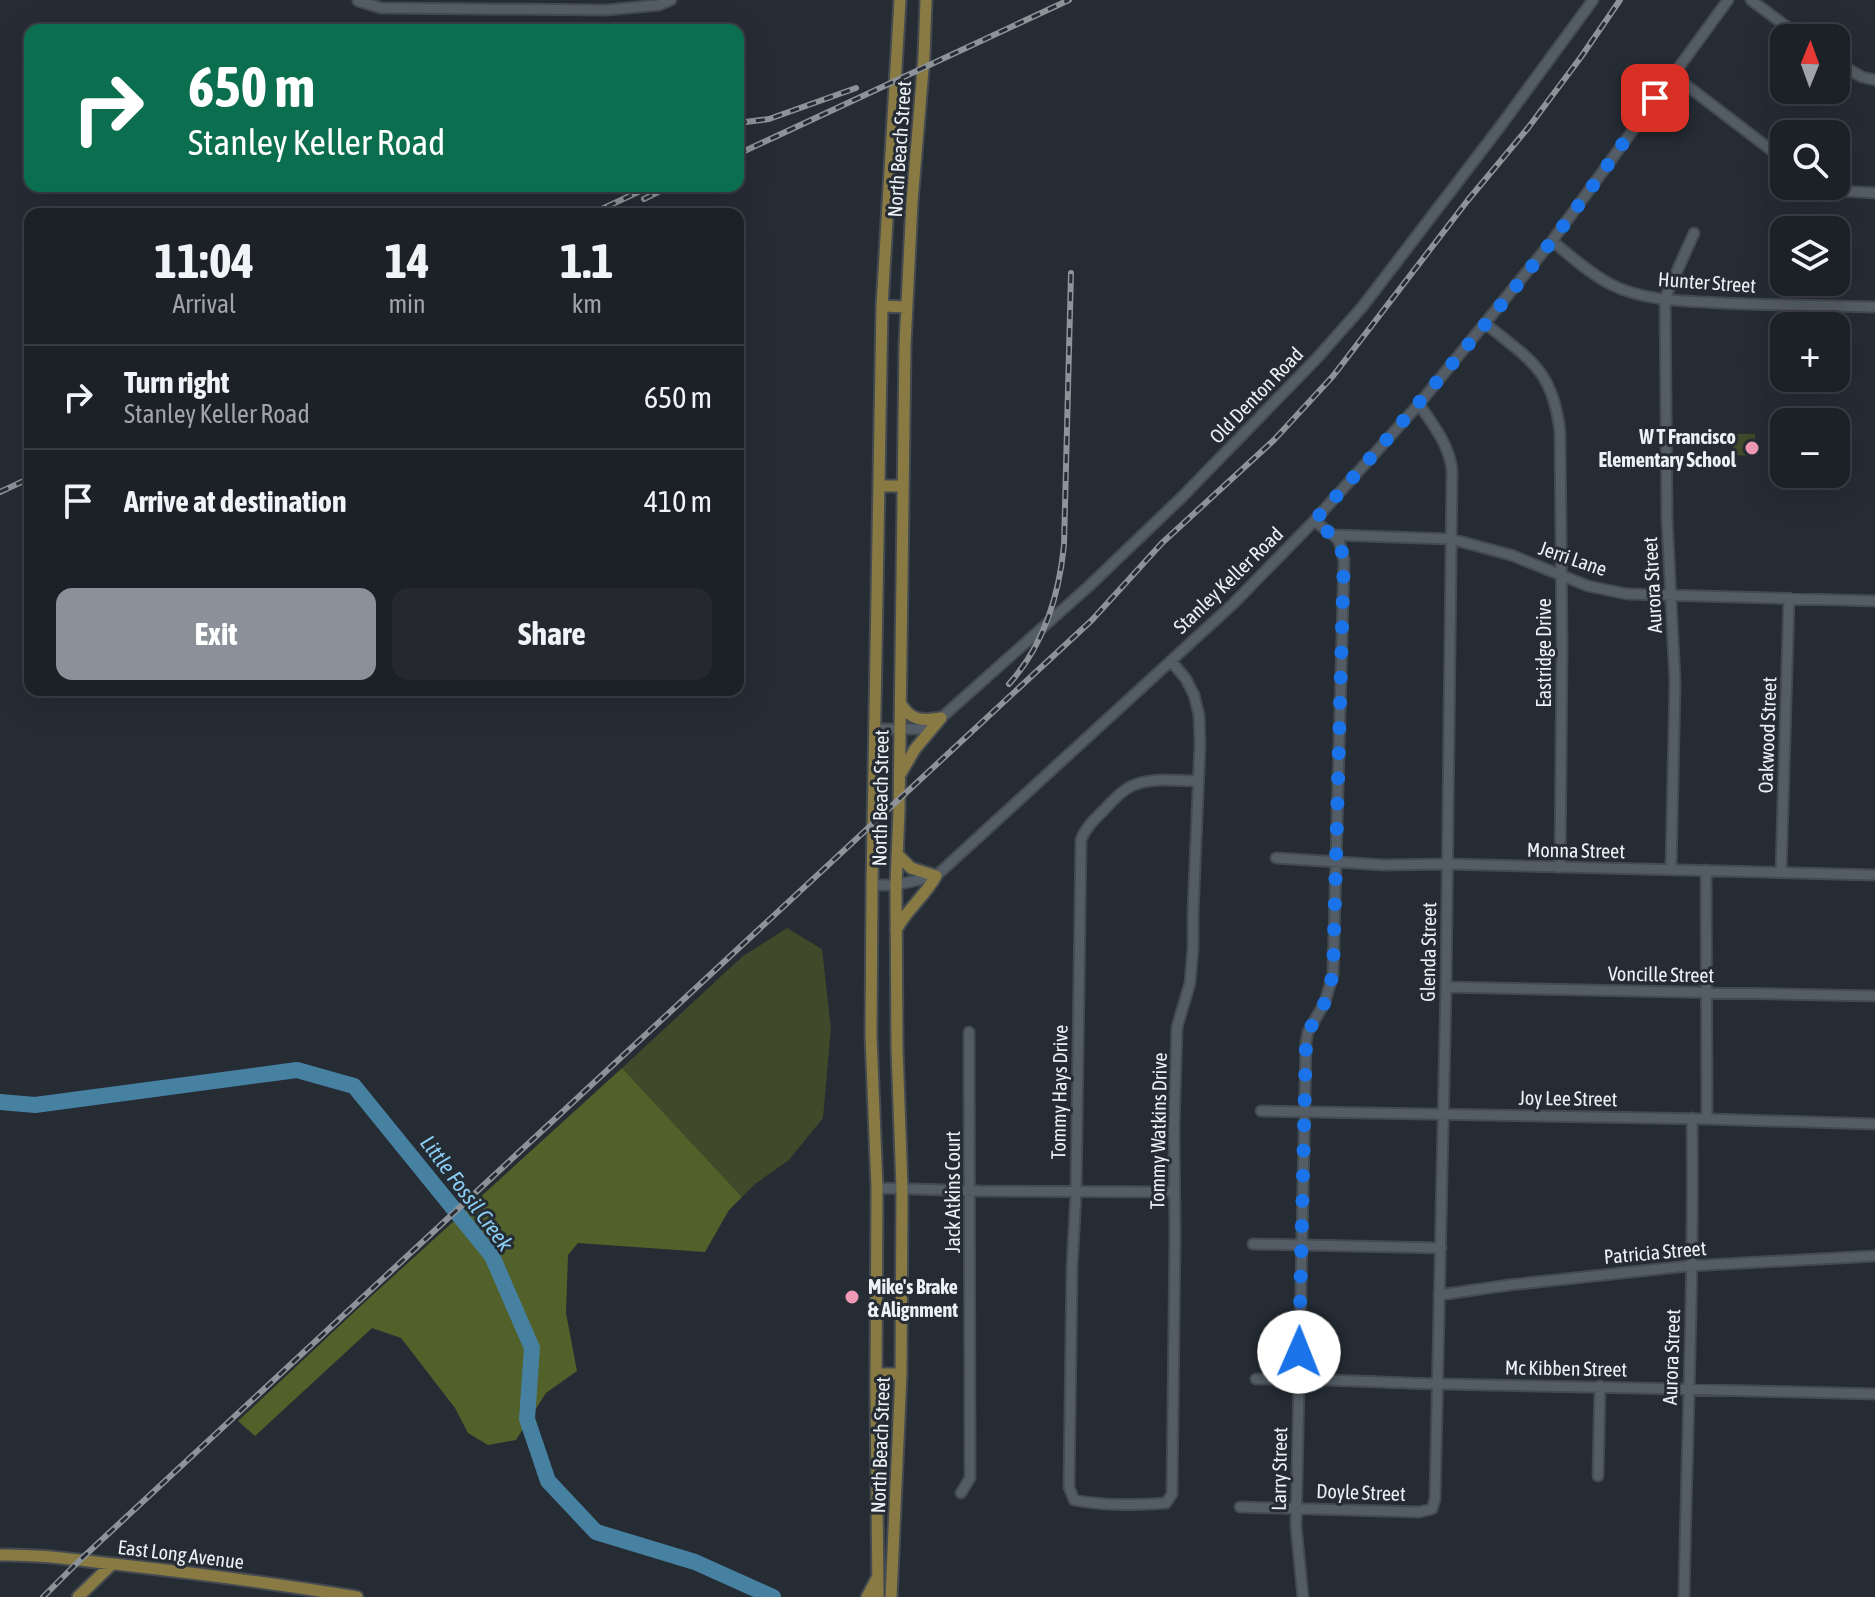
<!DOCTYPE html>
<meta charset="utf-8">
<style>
body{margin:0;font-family:"Asap Condensed",sans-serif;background:#25292f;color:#f1f3f6;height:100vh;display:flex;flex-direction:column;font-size:30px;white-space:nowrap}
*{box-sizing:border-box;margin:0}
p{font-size:26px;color:#a0a3a7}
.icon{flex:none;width:44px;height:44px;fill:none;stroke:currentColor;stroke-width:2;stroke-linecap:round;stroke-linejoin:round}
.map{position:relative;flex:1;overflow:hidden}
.details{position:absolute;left:24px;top:208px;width:720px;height:488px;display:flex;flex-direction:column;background:#1c2127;border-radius:16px;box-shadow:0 8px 32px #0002,0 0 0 2px #3a3e44}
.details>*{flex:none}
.hud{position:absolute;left:24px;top:24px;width:720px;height:168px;border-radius:16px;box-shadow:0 8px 32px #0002,0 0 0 2px #3a3e44;background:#0b6e4f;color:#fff;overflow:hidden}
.needle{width:52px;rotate:1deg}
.fabs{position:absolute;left:1770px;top:24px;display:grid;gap:16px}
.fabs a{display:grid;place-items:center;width:80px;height:80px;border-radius:16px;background:#1c2127;box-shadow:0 8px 32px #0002,0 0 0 2px #3a3e44;font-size:40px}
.pin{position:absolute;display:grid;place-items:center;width:68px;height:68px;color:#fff;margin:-34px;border-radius:16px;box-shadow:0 4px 12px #0006}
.me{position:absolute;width:88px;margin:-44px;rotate:1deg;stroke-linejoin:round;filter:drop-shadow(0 0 6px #0008)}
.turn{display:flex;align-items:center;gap:28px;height:168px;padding:0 32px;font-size:36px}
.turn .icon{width:104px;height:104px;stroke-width:2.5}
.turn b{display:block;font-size:56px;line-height:68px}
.eta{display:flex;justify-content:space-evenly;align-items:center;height:136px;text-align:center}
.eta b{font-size:48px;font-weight:700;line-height:56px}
.cta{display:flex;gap:16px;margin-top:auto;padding:16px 32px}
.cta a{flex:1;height:92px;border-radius:16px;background:#8c9099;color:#fff;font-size:32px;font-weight:700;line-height:92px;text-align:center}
.cta a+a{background:#25292f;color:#f1f3f6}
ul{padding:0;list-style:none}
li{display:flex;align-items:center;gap:24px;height:104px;padding:0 32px;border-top:2px solid #3a3e44}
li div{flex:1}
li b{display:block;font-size:30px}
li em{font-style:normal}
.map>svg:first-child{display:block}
</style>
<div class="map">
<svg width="1875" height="1597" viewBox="0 0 1875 1597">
<rect width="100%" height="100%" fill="#252c34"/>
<!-- green -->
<path fill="#404929" d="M 1733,434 L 1755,434 L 1755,456 L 1733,455 Z
M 787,928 L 822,949 L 831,1028 L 823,1118 L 789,1160 L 755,1184 L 742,1197 L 622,1068 L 743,956 Z"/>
<!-- forest -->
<path fill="#52602a" d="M 622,1068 L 742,1197 L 729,1210 L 705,1252 L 578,1243 L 568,1255 L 566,1313 L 577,1371 L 546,1393 L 516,1440 L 488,1445 L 468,1433 L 455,1408 L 401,1338 L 372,1328 L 255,1436 L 238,1421 L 366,1301 Z"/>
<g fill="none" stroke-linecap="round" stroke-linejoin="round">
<!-- river -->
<path stroke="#4781a2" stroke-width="16" d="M 0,1102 L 35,1105 L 297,1070 L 354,1086 L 492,1256 L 532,1348 L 527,1419 L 548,1481 L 596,1532 L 695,1562 L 773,1597"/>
<!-- minor casing -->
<g stroke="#434a50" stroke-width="13">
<path id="minor" d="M 1751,0 L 1802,38
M 358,1 L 381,8 L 607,10 L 659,5 L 671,0
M 1836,62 L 1862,77 L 1875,80
M 1673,75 L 1784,160
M 1827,186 L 1842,191 L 1875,193
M 1552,241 C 1571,256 1590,274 1612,285 C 1644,301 1685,301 1721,303 C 1772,305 1824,306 1875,307
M 1486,324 C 1530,360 1553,370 1560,432 L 1562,646 L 1560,868
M 1314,521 L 1333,535 L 1451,539 L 1511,555 L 1588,586 L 1627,594 L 1875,601
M 1171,661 L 1186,679 L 1194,695 L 1199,715 L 1200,744 L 1193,913 L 1193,948 L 1190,983 L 1177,1027 L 1174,1126 L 1175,1235 L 1172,1494 L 1166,1503 C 1135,1505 1104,1506 1074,1500 L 1069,1487 L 1072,1268 L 1076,1192 L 1081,840 C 1085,828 1095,819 1104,810 C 1112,801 1123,789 1134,785 C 1153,777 1178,781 1198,781
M 874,729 L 921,729 L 941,718 L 1088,587 L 1183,496 L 1318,357 L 1363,306 L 1499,128 L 1593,0
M 1276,858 L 1384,865 L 1447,864 L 1875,875
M 1671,870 L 1675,682 L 1667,519 L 1665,298 L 1694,233
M 1706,870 L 1707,1119
M 1781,872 L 1789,598
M 872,885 L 896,885 L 936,876 L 1233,604 L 1314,521 L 1419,404 L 1552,241 L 1728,0
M 1446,987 L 1875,996
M 1261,1111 L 1707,1119 L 1875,1124
M 877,1188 L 979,1191 L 1174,1192
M 1253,1244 L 1441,1248
M 1439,1295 L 1509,1285 L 1687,1266 L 1875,1256
M 1256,1379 C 1319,1378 1381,1383 1444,1384 C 1588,1387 1731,1390 1875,1394
M 1598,1476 L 1600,1386
M 961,1493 L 970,1478 L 969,1032
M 1240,1507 L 1419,1512 L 1432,1509 L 1435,1499 L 1446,987 L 1452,470 C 1449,444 1433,425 1419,404
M 1303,1597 L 1296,1527 L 1306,1042 L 1308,1032 L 1325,1002 L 1333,974 L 1344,560 L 1339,541 L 1333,535
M 1684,1597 C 1687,1437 1694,1278 1692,1118"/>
</g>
<!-- major casing -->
<g stroke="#434a50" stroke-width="15">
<path id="major" d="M 882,306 L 907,307
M 879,486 L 903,486
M 901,704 C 911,721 923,721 941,718
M 901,773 L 915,749 L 941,718
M 896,930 C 907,909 925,896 936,876 L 911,868 L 897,854
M 876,1374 L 901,1374
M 0,1555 C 42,1554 82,1561 123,1565 C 202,1574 279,1584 357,1597
M 78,1597 L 112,1564
M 867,1597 L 877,1578
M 878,1597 L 876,1387 L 877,1188 L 871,1036 L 872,885 L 882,306 L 900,0
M 891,1597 L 901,1374 L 902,1189 L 897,1048 L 896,885 L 899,811 L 905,345 L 912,202 L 924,57 L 926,0"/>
</g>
<!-- minor -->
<use href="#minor" stroke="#545d65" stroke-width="9"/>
<!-- major -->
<use href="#major" stroke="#897942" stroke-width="11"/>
<!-- rail casing -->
<g stroke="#8d9399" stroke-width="6">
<path id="rail" d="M 738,123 L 769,119 L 856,88
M 738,154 L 1069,0
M 644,199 L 670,186
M 591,214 L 651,186
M 0,492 L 30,478
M 1009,684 C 1044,645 1059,596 1064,545 L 1071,273
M 43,1597 L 80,1560 L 1092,620 L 1162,543 L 1274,440 L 1333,376 L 1468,200 L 1528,128 L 1581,57 L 1620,0"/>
</g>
<!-- rail -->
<use href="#rail" stroke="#252c34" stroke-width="3" stroke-dasharray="9" stroke-linecap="butt"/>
</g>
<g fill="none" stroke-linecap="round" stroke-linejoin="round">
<!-- route -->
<path stroke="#1a73e8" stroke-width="14" stroke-dasharray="0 25.2" d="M 1299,1352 L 1306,1042 L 1308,1032 L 1325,1002 L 1333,974 L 1343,590 C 1344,551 1347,545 1314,521 C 1396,430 1476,339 1551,242 C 1587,195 1621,146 1655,98"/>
</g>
<!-- markers -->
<g fill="#f09ab6" stroke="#252c34" stroke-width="3">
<circle cx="1752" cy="448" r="8"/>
<circle cx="852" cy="1297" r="8"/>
</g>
<g text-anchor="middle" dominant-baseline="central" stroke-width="6" stroke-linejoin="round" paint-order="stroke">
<!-- street labels -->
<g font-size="20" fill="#ecf1f6" stroke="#252c34">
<text transform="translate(899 149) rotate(-86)">North Beach Street</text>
<text transform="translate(1707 282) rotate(4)">Hunter Street</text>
<text transform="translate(1256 395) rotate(-46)">Old Denton Road</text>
<text transform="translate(1573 558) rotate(19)">Jerri Lane</text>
<text transform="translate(1228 580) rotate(-44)">Stanley Keller Road</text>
<text transform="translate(1652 585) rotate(-93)">Aurora Street</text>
<text transform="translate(1543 653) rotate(-90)">Eastridge Drive</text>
<text transform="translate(1767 735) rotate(-88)">Oakwood Street</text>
<text transform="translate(880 798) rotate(-89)">North Beach Street</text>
<text transform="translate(1576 850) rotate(1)">Monna Street</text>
<text transform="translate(1428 952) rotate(-89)">Glenda Street</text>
<text transform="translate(1661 974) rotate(1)">Voncille Street</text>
<text transform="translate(1059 1092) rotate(-89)">Tommy Hays Drive</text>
<text transform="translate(1568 1098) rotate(1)">Joy Lee Street</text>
<text transform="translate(1158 1131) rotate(-89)">Tommy Watkins Drive</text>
<text transform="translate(952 1192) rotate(-90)">Jack Atkins Court</text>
<text transform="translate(1655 1252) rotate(-5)">Patricia Street</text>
<text transform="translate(1671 1357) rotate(-88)">Aurora Street</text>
<text transform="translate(1566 1368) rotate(1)">Mc Kibben Street</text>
<text transform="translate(880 1445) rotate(-88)">North Beach Street</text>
<text transform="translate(1279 1469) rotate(-89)">Larry Street</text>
<text transform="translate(1361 1492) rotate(2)">Doyle Street</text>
<text transform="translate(181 1554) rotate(7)">East Long Avenue</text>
</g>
<!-- poi labels -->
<g font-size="20" font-weight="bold" fill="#ecf1f6" stroke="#252c34" text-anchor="end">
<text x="1736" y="436">W T Francisco<tspan x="1736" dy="23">Elementary School</tspan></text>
<text x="868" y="1286" text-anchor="start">Mike's Brake<tspan x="868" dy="23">&amp; Alignment</tspan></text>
</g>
<!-- water labels -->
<g font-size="22" font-style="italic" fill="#8bcef5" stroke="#252c34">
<text transform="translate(467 1193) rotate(53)">Little Fossil Creek</text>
</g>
</g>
</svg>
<div class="fabs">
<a><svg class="needle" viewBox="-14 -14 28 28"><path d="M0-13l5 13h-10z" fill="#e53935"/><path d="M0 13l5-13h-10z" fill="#a0a3a7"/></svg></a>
<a><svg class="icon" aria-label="search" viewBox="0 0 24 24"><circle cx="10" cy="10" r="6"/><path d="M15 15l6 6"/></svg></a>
<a><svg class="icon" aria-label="layers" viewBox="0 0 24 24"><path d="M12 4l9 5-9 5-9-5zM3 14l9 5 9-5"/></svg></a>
<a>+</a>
<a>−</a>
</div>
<div class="pin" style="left:1655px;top:98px;background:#d93025"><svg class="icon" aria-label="arrive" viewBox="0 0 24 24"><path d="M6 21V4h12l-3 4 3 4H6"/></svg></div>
<svg class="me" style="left:1299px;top:1352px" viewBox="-20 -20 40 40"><circle r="19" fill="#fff"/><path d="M0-13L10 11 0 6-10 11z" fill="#1a73e8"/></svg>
<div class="hud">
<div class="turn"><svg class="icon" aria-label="right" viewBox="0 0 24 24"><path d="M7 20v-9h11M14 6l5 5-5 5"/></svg><div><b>650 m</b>Stanley Keller Road</div></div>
</div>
<section class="details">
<div class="eta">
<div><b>11:04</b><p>Arrival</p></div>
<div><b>14</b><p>min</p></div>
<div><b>1.1</b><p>km</p></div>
</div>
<ul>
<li><svg class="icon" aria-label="right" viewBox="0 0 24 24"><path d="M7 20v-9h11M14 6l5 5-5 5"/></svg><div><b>Turn right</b><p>Stanley Keller Road</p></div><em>650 m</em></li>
<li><svg class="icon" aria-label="arrive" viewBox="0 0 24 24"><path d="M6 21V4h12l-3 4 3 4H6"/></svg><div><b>Arrive at destination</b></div><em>410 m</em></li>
</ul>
<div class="cta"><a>Exit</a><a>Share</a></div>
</section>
</div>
